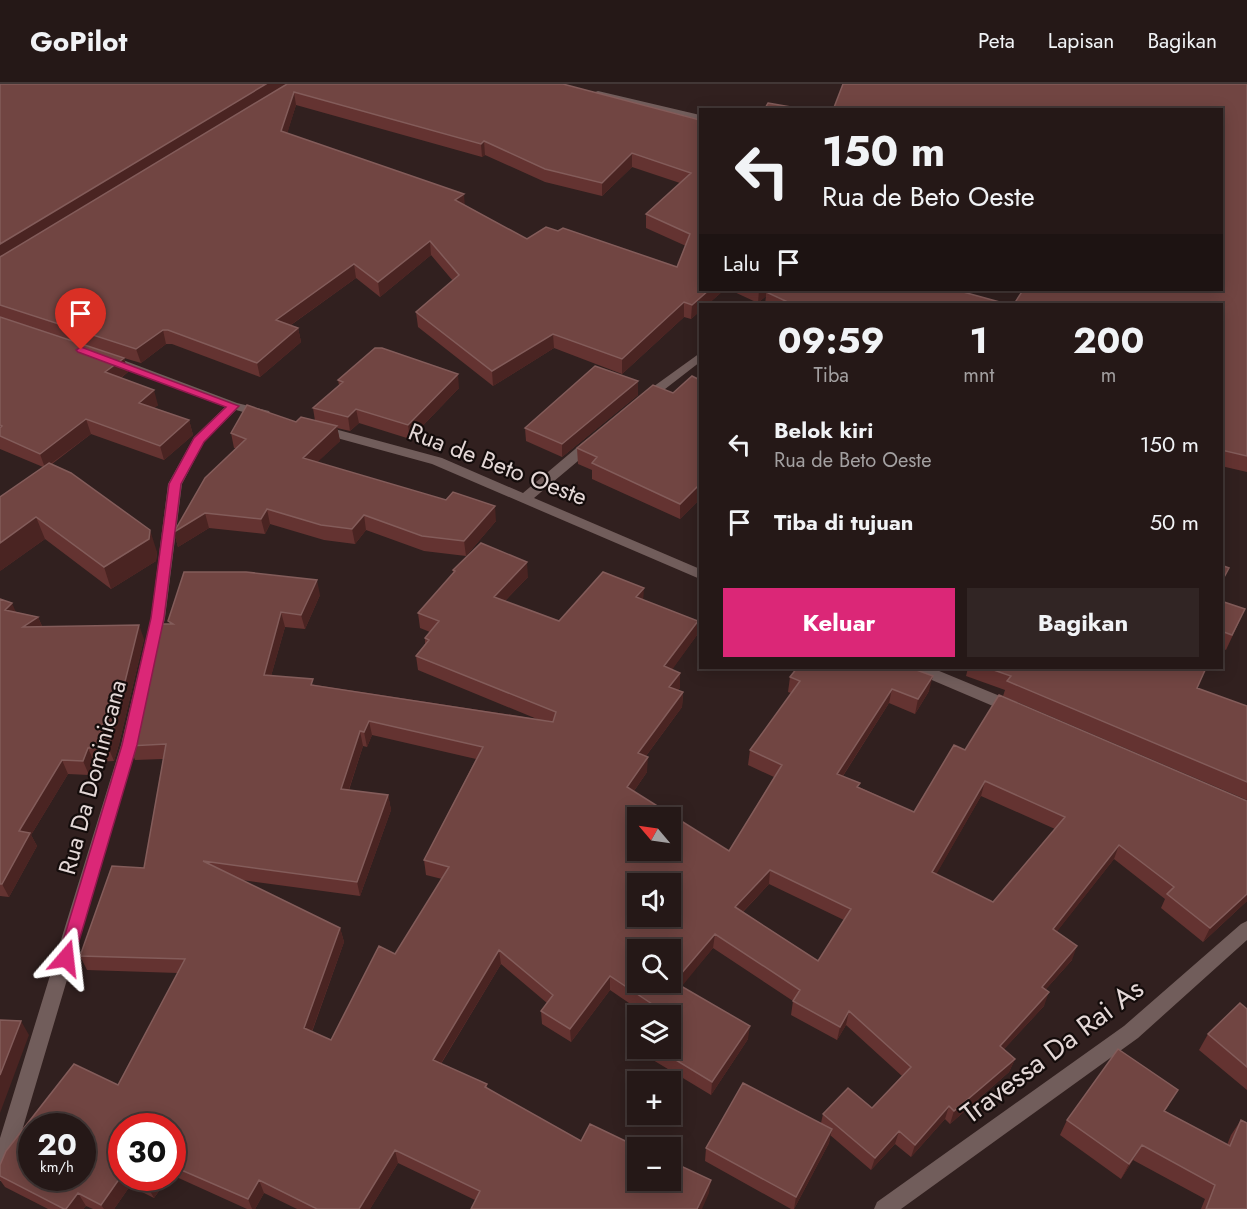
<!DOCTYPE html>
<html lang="id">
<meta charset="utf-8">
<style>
body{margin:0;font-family:Jost,sans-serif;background:#312524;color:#f1f3f6;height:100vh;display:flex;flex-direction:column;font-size:22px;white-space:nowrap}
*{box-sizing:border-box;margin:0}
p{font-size:20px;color:#a3a0a1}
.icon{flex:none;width:33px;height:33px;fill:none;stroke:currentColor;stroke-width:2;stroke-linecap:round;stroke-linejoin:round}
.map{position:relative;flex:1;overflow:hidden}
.details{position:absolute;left:699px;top:219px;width:524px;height:366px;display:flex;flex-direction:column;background:#251817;border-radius:0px;box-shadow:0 3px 15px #0003,0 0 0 2px #423736}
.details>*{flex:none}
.hud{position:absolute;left:699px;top:24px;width:524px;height:183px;border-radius:0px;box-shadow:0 3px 15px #0003,0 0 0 2px #423736;background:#251817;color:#f1f3f6;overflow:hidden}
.needle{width:39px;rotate:299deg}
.controls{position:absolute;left:627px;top:723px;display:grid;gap:12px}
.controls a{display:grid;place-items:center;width:54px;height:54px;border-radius:0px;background:#251817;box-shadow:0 3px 15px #0003,0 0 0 2px #423736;font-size:30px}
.speed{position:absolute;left:18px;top:1029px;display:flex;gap:12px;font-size:30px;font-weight:700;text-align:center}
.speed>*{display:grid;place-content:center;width:78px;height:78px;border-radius:50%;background:#251817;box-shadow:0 3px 15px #0003,0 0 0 2px #423736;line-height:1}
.speed small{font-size:15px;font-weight:400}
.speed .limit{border:9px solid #d22;background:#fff;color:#111}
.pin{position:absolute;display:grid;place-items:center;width:51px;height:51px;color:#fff;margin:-62px -26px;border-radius:50% 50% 50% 0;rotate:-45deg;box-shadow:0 0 6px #0007}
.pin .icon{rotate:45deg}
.me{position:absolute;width:66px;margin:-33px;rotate:17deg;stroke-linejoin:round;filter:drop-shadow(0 0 4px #0008)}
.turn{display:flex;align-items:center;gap:21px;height:126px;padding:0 24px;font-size:27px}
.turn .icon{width:78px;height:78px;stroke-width:2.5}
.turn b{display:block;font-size:42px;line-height:51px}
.then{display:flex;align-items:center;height:57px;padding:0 24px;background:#0003;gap:12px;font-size:22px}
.eta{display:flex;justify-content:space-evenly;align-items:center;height:102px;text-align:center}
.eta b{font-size:36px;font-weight:700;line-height:42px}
.cta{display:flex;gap:12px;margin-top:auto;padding:12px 24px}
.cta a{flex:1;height:69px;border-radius:0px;background:#db2777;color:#fff;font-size:24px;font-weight:700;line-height:69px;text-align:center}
.cta a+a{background:#312524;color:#f1f3f6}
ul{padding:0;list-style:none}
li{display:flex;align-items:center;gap:18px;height:78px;padding:0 24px}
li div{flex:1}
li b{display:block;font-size:22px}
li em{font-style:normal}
header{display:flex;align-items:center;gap:36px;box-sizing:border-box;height:84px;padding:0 30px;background:#251817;border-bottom:2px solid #423736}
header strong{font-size:28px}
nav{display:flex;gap:33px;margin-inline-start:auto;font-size:21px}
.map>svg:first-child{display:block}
</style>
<header>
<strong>GoPilot</strong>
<nav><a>Peta</a><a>Lapisan</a><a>Bagikan</a></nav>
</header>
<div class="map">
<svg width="1247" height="1125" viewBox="0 0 1247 1125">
<rect width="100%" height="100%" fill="#31201f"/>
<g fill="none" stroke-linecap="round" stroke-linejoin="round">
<!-- minor -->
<path fill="#715d5b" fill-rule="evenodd" d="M 598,7 L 700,31 L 700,37 L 595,12 L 595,8 Z
M 700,269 L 700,278 L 647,319 L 639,319 L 637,316 L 639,313 Z
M 107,270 L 237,319 L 269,327 L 271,330 L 265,334 L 236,326 L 204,358 L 182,400 L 165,534 L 137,661 L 10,1087 L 7,1094 L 0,1097 L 0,1054 L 121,661 L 151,534 L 168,400 L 194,353 L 225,323 L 103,277 L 101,274 Z
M 320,341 L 442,374 L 523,409 L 587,355 L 597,355 L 598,358 L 597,361 L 534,414 L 700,485 L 700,495 L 432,380 L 315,348 L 314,345 L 315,342 Z
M 910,584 L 932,584 L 1019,620 L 1021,624 L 1019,628 L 1007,628 L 913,588 Z
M 1247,837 L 1247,856 L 1138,954 L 901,1125 L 874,1125 L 877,1118 L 1124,942 L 1241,840 Z"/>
</g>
<!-- wall -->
<path fill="#643331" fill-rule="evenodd" d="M 0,0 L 563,0 L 700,36 L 700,206 L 724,206 L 708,220 L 700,220 L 700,227 L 691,235 L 684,233 L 622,290 L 554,264 L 493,302 L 418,243 L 416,228 L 453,197 L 431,171 L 380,213 L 356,194 L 291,241 L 298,244 L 301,258 L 260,293 L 172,260 L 166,260 L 141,279 L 124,274 L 128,288 L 121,294 L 158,321 L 154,324 L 189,336 L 193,351 L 164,376 L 91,350 L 52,380 L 157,468 L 156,477 L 111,505 L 45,455 L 0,487 L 43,383 L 0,365 ZM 296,21 L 482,73 L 485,71 L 545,98 L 602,112 L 632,83 L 680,99 L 646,130 L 646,144 L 686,162 L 677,183 L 558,147 L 527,155 L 465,121 L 287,49 Z
M 1247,0 L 1247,388 L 1221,382 L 1221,206 Z
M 730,206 L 773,206 L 771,208 L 1007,220 L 765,220 L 766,212 L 758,219 Z
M 338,296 L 459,304 L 410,355 L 359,339 L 350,347 L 337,344 L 340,357 L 317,378 L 496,437 L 466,472 L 424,467 L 366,446 L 355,460 L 324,456 L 270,440 L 265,450 L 209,444 L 178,463 L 174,448 L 236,364 L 234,364 L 231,349 L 296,338 L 315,337 L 313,324 L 339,301 Z
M 700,296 L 700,415 L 680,435 L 592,395 L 592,386 L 578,380 L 577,364 L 673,309 Z
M 638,297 L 638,311 L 562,373 L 526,357 L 525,344 Z
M 453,486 L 528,493 L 505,517 L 559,537 L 643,516 L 697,551 L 672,585 L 680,604 L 678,606 L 683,608 L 682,623 L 646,672 L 647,688 L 634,707 L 729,767 L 774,693 L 748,681 L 750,666 L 791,609 L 788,608 L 790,593 L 929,607 L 915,630 L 889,619 L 843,692 L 859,703 L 914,728 L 954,661 L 1247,817 L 1203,858 L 1161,824 L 1165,815 L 1114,775 L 1057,847 L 1072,876 L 1046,905 L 1044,922 L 1004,965 L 1015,975 L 1009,988 L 950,1040 L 945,1035 L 911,1073 L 895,1060 L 871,1086 L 830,1051 L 829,1059 L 794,1125 L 791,1125 L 705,1077 L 706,1064 L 821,1039 L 823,1030 L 872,1024 L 902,992 L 846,941 L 837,956 L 791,931 L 793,917 L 713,864 L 681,902 L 748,955 L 711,1011 L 643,970 L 643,964 L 670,964 L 670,932 L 648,932 L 610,906 L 571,958 L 542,940 L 541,927 L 547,919 L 501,880 L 441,980 L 487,1000 L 487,1005 L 581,1057 L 709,1109 L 475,1116 L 398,1079 L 370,1125 L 297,1125 L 264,1109 L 255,1125 L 247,1125 L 172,1091 L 172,1042 L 122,1042 L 122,1094 L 168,1094 L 154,1114 L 130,1102 L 114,1125 L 93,1125 L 86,1122 L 83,1125 L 48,1125 L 5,1103 L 0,1096 L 0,1081 L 118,1001 L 178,889 L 87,886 L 80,872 L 144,784 L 163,675 L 135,676 L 129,662 L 170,540 L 168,537 L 320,511 L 305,545 L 285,543 L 271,592 L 315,601 L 537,635 L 418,586 L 416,572 L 425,560 L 425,554 L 430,548 L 420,544 L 418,529 L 453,490 ZM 372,651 L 476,675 L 424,776 L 426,791 L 442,795 L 395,870 L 331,956 L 312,948 L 344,858 L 340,844 L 242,796 L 360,812 L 391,726 L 388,711 L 349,706 L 363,662 L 367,663 ZM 981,712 L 1055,745 L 993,818 L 936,790 ZM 769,800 L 844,836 L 818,877 L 743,828 Z
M 0,515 L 16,528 L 38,533 L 42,542 L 144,555 L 119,660 L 114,677 L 94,678 L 89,691 L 68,690 L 31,751 L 37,762 L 9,813 L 0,812 Z
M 1221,517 L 1245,525 L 1226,566 L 1221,564 Z
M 968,584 L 1206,584 L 1197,604 L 1247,622 L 1247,716 L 1003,612 L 1005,606 L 966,592 Z
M 1247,925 L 1247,1006 L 1199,966 L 1208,950 Z
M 1169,1021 L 1165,1027 L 1227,1061 L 1231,1051 L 1241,1036 L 1247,1125 L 1201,1125 L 1205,1115 L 1133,1076 L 1121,1095 L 1060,1051 L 1067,1036 Z"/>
<!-- shaded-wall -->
<path fill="#4a2422" d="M 266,0 L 290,0 L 0,177 L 0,160 Z
M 294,8 L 296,21 L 284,60 L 281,47 Z
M 484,57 L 485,71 L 482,73 L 481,60 Z
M 632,69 L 632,83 L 602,112 L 602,99 Z
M 464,110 L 465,124 L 455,116 Z
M 430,157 L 431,171 L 380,213 L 378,198 Z
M 354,180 L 356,194 L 278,250 L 276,236 Z
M 709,206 L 724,206 L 708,220 L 700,220 L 700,227 L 691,235 L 692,221 Z
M 759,206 L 773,206 L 769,209 L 766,208 L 766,212 L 758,219 Z
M 684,218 L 684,233 L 622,290 L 622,275 Z
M 298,244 L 301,258 L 260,293 L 257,279 Z
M 163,246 L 166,260 L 141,279 L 136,265 Z
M 553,250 L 554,264 L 493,302 L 492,287 Z
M 124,274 L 128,288 L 109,303 L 105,288 Z
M 458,290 L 459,304 L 410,355 L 408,341 Z
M 638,297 L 638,311 L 562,373 L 562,360 Z
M 154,306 L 158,321 L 143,333 L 139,319 Z
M 356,325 L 359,339 L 350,347 L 348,333 Z
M 86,335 L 91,350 L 45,384 L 40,370 Z
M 189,336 L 193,351 L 164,376 L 160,362 Z
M 337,342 L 340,357 L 306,389 L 303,374 Z
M 700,400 L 700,415 L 680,435 L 680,420 Z
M 495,422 L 496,437 L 466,472 L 464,457 Z
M 267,425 L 270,440 L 265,450 L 261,435 Z
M 205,429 L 209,444 L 178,463 L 174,448 Z
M 364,431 L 366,446 L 355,460 L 352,445 Z
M 36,433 L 45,455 L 0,487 L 0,459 Z
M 150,446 L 157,468 L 156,477 L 111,505 L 104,483 Z
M 527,478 L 528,493 L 495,527 L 494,513 Z
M 317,496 L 320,511 L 305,545 L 301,531 Z
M 644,504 L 643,519 L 636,513 Z
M 12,519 L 18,533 L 5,526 Z
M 281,528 L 285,543 L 267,606 L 264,591 Z
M 38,533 L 44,547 L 23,543 Z
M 698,537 L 697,551 L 664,597 L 664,582 Z
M 139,541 L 144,555 L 119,660 L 114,677 L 108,663 Z
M 680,589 L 680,604 L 669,617 L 669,603 Z
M 933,592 L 929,607 L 915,630 L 918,615 Z
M 892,605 L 889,619 L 835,704 L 837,690 Z
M 683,608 L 682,623 L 637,684 L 638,669 Z
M 369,637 L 372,651 L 367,663 L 364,648 Z
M 360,647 L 363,662 L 344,720 L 341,705 Z
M 88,664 L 94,678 L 89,691 L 83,677 Z
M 648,673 L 647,688 L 627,717 L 627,703 Z
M 62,676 L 68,690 L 31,751 L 37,762 L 9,813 L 2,800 L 19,747 Z
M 985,697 L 981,712 L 929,803 L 932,788 Z
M 388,711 L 391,726 L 360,812 L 357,798 Z
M 1119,761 L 1114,775 L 1048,859 L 1053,845 Z
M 770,786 L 769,800 L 734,837 L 735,823 Z
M 1247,810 L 1247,817 L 1203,858 L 1210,844 Z
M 340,844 L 344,858 L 308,958 L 304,944 Z
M 715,850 L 713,864 L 674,912 L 674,898 Z
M 1077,862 L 1072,876 L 1036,916 L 1042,903 Z
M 499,866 L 501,880 L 435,989 L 433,976 Z
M 610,892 L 610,906 L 571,958 L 570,945 Z
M 1049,908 L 1044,922 L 995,975 L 1000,962 Z
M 849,927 L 846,941 L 837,956 L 840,943 Z
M 21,937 L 29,951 L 0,1029 L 0,991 Z
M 750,942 L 748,955 L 711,1011 L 712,998 Z
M 1015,975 L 1009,988 L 950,1040 L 954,1027 Z
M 949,1022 L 945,1035 L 911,1073 L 915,1061 Z
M 832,1045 L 829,1059 L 794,1125 L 796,1113 Z
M 899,1047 L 895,1060 L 871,1086 L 875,1074 Z
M 1142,1061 L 1133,1076 L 1121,1095 L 1129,1080 Z
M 395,1066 L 398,1079 L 370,1125 L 359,1125 Z
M 122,1091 L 122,1094 L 125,1094 L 130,1102 L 114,1125 L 104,1125 L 101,1121 Z
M 153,1094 L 168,1094 L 154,1114 L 147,1102 Z
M 259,1096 L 264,1109 L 255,1125 L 252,1125 L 248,1115 Z
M 711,1096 L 709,1109 L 702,1125 L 697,1125 Z
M 78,1109 L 86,1122 L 83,1125 L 66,1125 Z"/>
<!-- building -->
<path fill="#714542" stroke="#835c5a" stroke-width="1.5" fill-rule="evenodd" d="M 0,0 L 266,0 L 0,160 Z
M 287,0 L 563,0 L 700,36 L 700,206 L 709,206 L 692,221 L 684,218 L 622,275 L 553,250 L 492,287 L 416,228 L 459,191 L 430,157 L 378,198 L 354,180 L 276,236 L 298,244 L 257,279 L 168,246 L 163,246 L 136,265 L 0,221 L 0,173 ZM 294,8 L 481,60 L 484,57 L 545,85 L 602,99 L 632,69 L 691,89 L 646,130 L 690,150 L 677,183 L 563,144 L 558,147 L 546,143 L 527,155 L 455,116 L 464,110 L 281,47 Z
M 843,0 L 1247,0 L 1247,372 L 1221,366 L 1221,220 L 1014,220 L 1023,206 L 1221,206 L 1221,26 L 833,26 Z
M 768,19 L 808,26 L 764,26 Z
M 777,206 L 956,206 L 1007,220 L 792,220 L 766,208 L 775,207 Z
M 0,233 L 124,274 L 105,288 L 154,306 L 139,319 L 189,336 L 160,362 L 86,335 L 40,370 L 0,352 L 0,344 L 2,342 L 0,341 Z
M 375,264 L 382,264 L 458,290 L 408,341 L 356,325 L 348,333 L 313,324 L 343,298 L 338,296 Z
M 595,282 L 638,297 L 562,360 L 525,344 Z
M 692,292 L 700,296 L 700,400 L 680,420 L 592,379 L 597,373 L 577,364 L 653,301 L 673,309 Z
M 247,321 L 296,338 L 301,333 L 337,342 L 303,374 L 446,416 L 453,408 L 495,422 L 464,457 L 422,452 L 364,431 L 352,445 L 321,441 L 267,425 L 261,435 L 205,429 L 174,448 L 205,394 L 246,355 L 231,349 Z
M 49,379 L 71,389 L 150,446 L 149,455 L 104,483 L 36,433 L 0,459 L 0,413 Z
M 481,459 L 527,478 L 494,513 L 559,537 L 603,488 L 644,504 L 636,513 L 698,537 L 664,582 L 680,589 L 669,603 L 683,608 L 638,669 L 648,673 L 627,703 L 729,767 L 782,681 L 750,666 L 800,597 L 790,593 L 797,584 L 911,584 L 933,592 L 918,615 L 892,605 L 837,690 L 860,699 L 857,703 L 914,728 L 954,661 L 965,666 L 999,611 L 1247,717 L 1247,810 L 1210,844 L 1167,810 L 1174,803 L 1119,761 L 1053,845 L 1077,862 L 1042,903 L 1049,908 L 1000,962 L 1015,975 L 954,1027 L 949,1022 L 915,1061 L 899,1047 L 875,1074 L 823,1030 L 848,1004 L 872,1024 L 911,983 L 849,927 L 840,943 L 793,917 L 800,906 L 715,850 L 674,898 L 750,942 L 712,998 L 656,964 L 670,964 L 670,932 L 662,932 L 664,928 L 610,892 L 570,945 L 541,927 L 553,911 L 499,866 L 433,976 L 487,1000 L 485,1003 L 581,1057 L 590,1040 L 640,1064 L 638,1064 L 638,1096 L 670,1096 L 670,1077 L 711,1096 L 697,1125 L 471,1125 L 480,1107 L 395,1066 L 359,1125 L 317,1125 L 259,1096 L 248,1115 L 172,1082 L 172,1042 L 122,1042 L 122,1091 L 101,1121 L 78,1109 L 66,1125 L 64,1125 L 0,1092 L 0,1081 L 6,1067 L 74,980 L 118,1001 L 185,875 L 80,872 L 112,782 L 144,784 L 166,660 L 129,662 L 158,540 L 173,540 L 168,537 L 184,488 L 246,488 L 317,496 L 301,531 L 281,528 L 264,591 L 313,595 L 311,601 L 553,638 L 556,628 L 416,572 L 429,556 L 425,554 L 439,537 L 418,529 L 455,487 L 453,486 ZM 369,637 L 483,663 L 424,776 L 449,783 L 395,870 L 379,862 L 331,956 L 304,944 L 340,844 L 203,777 L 357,798 L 388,711 L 341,705 L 360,647 L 364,648 ZM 985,697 L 1065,733 L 993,818 L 932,788 ZM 638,734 L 670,734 L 670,766 L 638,766 ZM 770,786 L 851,825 L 818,877 L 735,823 ZM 638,800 L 670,800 L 670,832 L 638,832 ZM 638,866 L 670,866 L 670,898 L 638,898 ZM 32,1042 L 82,1042 L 82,1094 L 32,1094 Z
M 1221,481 L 1229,484 L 1221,499 Z
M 0,515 L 12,519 L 5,526 L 38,533 L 23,543 L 139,541 L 113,646 L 108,663 L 88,664 L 83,677 L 62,676 L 19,747 L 30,749 L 2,800 L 0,800 Z
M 1221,517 L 1245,525 L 1232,551 L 1221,547 Z
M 988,584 L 1206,584 L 1197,604 L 1247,622 L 1247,698 L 1007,597 L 1011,592 Z
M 1240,919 L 1247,925 L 1247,983 L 1208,950 Z
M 0,936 L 21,937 L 0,991 Z
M 1118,965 L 1178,1006 L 1164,1027 L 1230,1062 L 1241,1036 L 1247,1039 L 1247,1125 L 1206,1125 L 1215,1101 L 1142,1061 L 1129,1080 L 1067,1036 Z
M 743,999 L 832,1045 L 796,1113 L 706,1064 Z
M 131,1094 L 153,1094 L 147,1102 Z"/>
<!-- route -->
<path fill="#db2777" stroke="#8e194d" stroke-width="1.5" d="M 81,263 L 239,322 L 204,358 L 181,400 L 164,534 L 137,661 L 74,874 L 72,879 L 66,881 L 60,879 L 58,874 L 122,661 L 151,534 L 169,400 L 194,354 L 226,323 L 78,268 L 76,266 Z"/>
<g text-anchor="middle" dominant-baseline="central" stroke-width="4.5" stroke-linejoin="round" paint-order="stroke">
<!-- street labels -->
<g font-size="24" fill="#e4d8d7" stroke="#140c0b">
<text transform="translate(498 380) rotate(21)">Rua de Beto Oeste</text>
<text transform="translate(92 693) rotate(-75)">Rua Da Dominicana</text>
</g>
<!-- near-street labels -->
<g font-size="28" fill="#e4d8d7" stroke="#140c0b">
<text transform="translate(1052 967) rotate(-37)">Travessa Da Rai As</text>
</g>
</g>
</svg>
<div class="controls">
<a><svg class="needle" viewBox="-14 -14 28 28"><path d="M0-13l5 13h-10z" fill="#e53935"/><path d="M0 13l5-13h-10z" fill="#a3a0a1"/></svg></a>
<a><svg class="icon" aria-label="sound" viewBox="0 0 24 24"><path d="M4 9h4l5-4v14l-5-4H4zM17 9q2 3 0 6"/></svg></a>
<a><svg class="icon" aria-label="search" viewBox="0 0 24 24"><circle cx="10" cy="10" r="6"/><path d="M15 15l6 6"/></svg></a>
<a><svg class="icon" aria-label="layers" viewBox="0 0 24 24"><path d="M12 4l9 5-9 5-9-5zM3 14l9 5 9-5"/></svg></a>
<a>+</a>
<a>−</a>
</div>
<div class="speed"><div>20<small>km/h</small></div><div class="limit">30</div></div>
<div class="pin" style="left:81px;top:266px;background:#d93025"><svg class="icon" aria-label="arrive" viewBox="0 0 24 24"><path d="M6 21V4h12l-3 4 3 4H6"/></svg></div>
<svg class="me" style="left:66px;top:874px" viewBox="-20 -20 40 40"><path d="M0-17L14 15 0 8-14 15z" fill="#db2777" stroke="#fff" stroke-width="4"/></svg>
<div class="hud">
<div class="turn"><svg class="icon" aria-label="left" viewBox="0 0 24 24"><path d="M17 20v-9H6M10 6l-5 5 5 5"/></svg><div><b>150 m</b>Rua de Beto Oeste</div></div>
<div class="then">Lalu<svg class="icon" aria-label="arrive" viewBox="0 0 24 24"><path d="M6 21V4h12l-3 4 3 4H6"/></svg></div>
</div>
<section class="details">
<div class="eta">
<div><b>09:59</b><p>Tiba</p></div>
<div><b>1</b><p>mnt</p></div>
<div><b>200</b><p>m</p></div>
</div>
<ul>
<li><svg class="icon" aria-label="left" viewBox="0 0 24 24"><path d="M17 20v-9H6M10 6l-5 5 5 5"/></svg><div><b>Belok kiri</b><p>Rua de Beto Oeste</p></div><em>150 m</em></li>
<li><svg class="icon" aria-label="arrive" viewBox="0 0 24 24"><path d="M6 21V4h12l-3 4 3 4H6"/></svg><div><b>Tiba di tujuan</b></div><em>50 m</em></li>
</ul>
<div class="cta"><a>Keluar</a><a>Bagikan</a></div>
</section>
</div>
